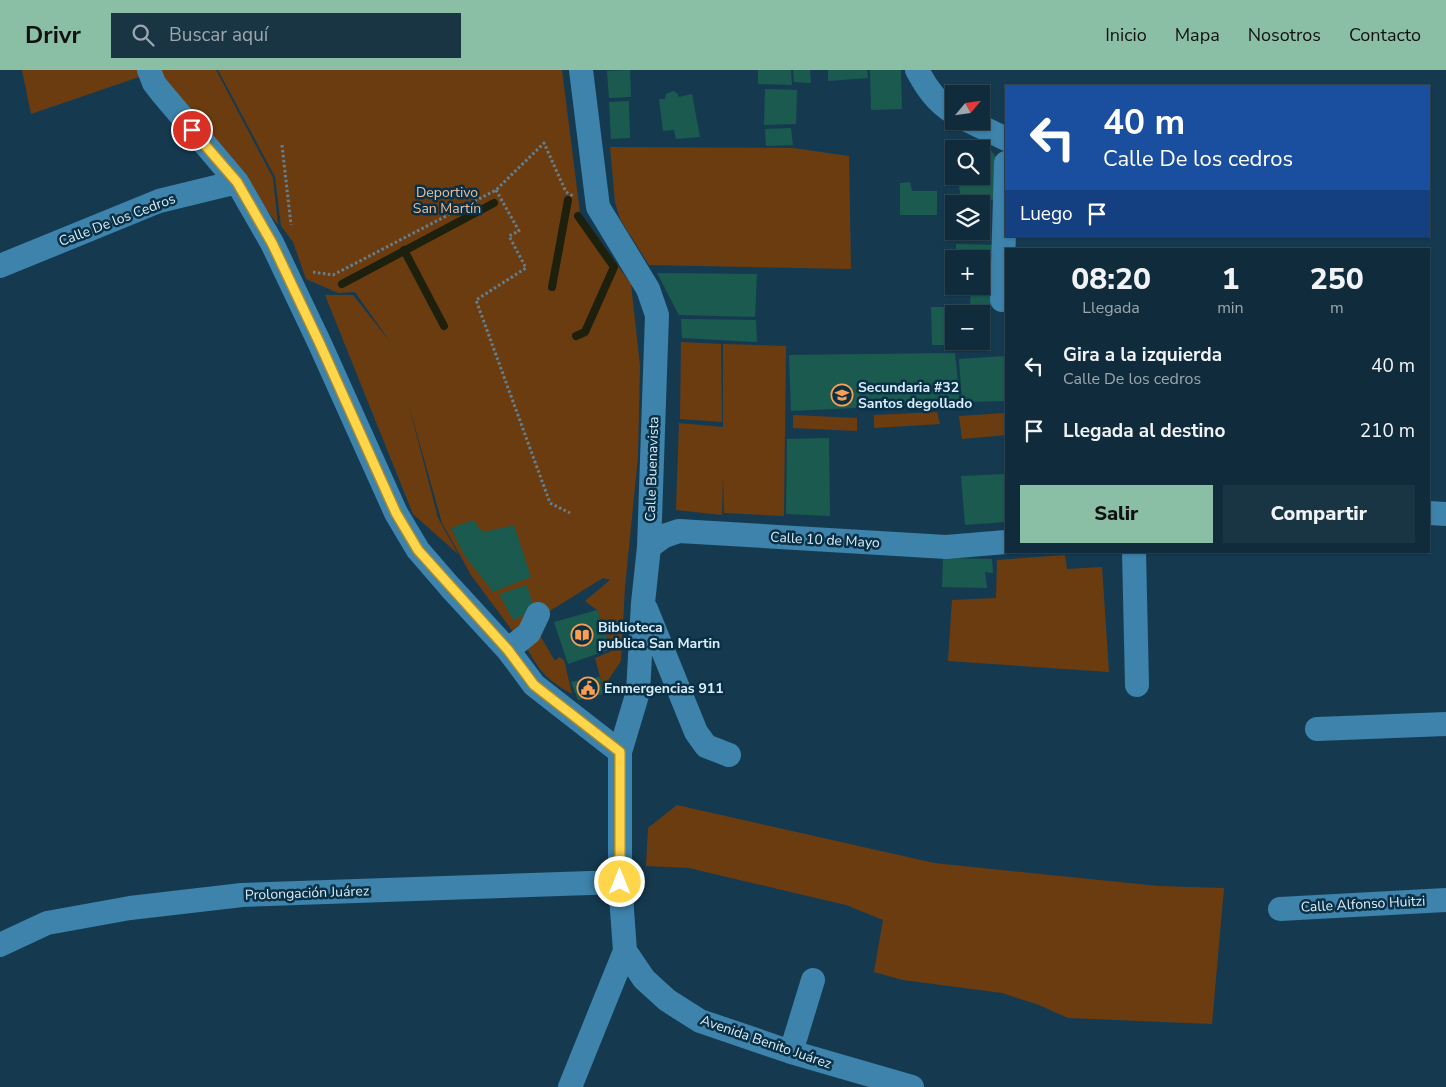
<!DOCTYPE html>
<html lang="es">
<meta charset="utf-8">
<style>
body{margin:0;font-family:"Nunito Sans",sans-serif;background:#193443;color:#f1f3f6;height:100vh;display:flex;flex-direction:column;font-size:19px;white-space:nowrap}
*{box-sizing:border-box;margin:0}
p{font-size:16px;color:#9ca7af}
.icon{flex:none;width:28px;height:28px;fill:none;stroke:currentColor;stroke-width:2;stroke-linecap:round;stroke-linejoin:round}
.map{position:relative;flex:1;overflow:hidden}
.details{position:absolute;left:1005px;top:178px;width:425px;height:305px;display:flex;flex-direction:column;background:#102c3c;border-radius:0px;box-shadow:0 1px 4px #0004,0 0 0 1px #304856}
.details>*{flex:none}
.guide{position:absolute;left:1005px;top:15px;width:425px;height:152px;border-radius:0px;box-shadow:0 1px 4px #0004,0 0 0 1px #304856;background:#1a4fa0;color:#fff;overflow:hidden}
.needle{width:32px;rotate:61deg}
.fabs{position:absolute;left:945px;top:15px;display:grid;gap:10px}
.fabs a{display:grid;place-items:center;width:45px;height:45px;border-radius:0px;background:#102c3c;box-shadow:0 1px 4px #0004,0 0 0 1px #304856;font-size:25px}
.pin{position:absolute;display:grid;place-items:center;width:42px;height:42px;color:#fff;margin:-21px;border:2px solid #fff;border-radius:50%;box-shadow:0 1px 5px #0007}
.me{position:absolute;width:55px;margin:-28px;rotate:0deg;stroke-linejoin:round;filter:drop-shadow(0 0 4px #0008)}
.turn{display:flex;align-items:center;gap:18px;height:105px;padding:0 15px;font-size:22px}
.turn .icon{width:65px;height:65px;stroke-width:2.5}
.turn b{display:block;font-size:35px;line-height:42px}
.then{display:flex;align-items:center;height:48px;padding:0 15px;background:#0003;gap:10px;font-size:19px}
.eta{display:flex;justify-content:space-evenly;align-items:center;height:85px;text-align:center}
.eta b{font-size:30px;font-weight:800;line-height:35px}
.cta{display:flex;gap:10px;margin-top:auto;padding:10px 15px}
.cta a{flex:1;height:58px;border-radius:0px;background:#8abfa5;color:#111;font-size:20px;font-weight:800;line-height:58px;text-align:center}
.cta a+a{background:#193443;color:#f1f3f6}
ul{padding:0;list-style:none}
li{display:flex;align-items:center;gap:15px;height:65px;padding:0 15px}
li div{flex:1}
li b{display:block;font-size:19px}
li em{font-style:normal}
header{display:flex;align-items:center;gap:30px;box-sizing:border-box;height:70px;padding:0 25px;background:#8abfa5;color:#111}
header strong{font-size:24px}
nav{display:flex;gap:28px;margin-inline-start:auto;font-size:18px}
.search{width:350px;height:45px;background:#193443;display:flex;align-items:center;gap:12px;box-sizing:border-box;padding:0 18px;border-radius:0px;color:#9ca7af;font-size:19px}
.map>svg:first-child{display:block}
</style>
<header>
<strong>Drivr</strong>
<div class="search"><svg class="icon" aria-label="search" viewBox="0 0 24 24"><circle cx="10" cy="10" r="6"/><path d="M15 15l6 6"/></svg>Buscar aquí</div>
<nav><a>Inicio</a><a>Mapa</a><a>Nosotros</a><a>Contacto</a></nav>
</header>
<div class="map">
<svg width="1446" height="1017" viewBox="0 0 1446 1017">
<rect width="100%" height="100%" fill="#153a50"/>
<!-- green -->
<path fill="#6c3c11" d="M 22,0 L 143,0 L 145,5 L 31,44 Z
M 155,0 L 216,0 L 273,108 L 278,155 L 223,81 Z
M 218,0 L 562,0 L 580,143 L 631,214 L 640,296 L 638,387 L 625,517 L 621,591 L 603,618 L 595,588 L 610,582 L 611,579 L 597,540 L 585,531 L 610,510 L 603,508 L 514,563 L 471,505 L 442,453 L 408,332 L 438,448 L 458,484 L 413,444 L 325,225 L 353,225 L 391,273 L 355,222 L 338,223 L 306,209 L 293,172 L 281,156 L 275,107 Z
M 610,77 L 793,78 L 849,86 L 851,199 L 649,195 L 620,149 L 615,132 Z
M 681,272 L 721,274 L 722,352 L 680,349 Z
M 723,274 L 786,276 L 784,446 L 724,443 L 723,406 L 722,445 L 676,440 L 679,353 L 723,357 Z
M 937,342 L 940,354 L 874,358 L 874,345 Z
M 1006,343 L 1006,365 L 962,369 L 959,346 Z
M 793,345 L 857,348 L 857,361 L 793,358 Z
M 1065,485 L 1067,499 L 1102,497 L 1109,602 L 948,591 L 952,530 L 996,528 L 997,490 Z
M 538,562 L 555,591 L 559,587 L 564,590 L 572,624 C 544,608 539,600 524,573 Z
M 677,735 L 934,793 L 1158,816 L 1224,818 L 1212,954 L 1068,948 L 1039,935 L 1002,923 L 903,910 L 874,902 L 883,850 L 846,835 L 689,798 L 646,796 L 648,758 Z"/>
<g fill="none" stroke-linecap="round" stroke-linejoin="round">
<!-- stream -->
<path stroke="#1d200d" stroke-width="8" d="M 404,180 L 444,256
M 342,214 L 494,133
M 552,217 L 568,130
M 576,266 L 585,262 L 614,197 L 578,146"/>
</g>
<!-- building -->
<path fill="#1b5b4f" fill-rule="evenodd" d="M 630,0 L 631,27 L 609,28 L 607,1 Z
M 758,0 L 791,0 L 792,15 L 758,14 Z
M 793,0 L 810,0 L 811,13 L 794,12 Z
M 828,0 L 867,0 L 868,8 L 828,11 Z
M 870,0 L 901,0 L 902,39 L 871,40 Z
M 765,19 L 797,20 L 796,54 L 764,55 Z
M 673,21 L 677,23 L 679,27 L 692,24 L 700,67 L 676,69 L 674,60 L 663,61 L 659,29 L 665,29 L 666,24 Z
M 629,31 L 630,68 L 611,69 L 609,32 Z
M 791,58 L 793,75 L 766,76 L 765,59 Z
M 986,74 L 999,91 L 998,130 L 962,133 L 957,106 L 981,106 L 981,79 L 968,78 Z
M 910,112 L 912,121 L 937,121 L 937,145 L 900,145 L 900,113 Z
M 956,174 L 995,175 L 994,236 L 970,235 L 971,216 L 981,216 L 981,189 L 956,189 Z
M 657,203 L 757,204 L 755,247 L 679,245 Z
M 931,237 L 989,237 L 985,275 L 932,275 ZM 954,244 L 981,244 L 981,271 L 954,271 Z
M 681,249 L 756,250 L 757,272 L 682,268 Z
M 955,283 L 960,333 L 791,341 L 789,285 Z
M 1006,286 L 1006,331 L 962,332 L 959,289 Z
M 829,368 L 830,446 L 786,444 L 787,369 Z
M 1006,404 L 1006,452 L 965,455 L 961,406 Z
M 473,450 L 483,462 L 514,455 L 531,507 L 493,522 L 464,485 L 451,458 Z
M 943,488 L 992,489 L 993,503 L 985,502 L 987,518 L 942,517 Z
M 527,515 L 535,541 L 513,550 L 499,524 Z
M 597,540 L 611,579 L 568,594 L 554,552 Z
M 600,607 L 603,624 L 578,630 L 571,612 Z"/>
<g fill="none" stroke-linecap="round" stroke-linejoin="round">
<!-- path -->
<path stroke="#618092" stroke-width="3" stroke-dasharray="2.5 2.5" stroke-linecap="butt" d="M 282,75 L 291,155
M 496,120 L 519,161 L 509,166 L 526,198 L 476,230 L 550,433 L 570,443
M 313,202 L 333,205 L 496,120 L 544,73 L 566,122 L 573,126"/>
<!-- minor -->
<path stroke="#3d83ac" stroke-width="24" d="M 149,0 L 154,13 L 161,22 L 237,112 L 272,173 L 320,274 L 396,443 L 418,480 L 450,517 L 508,580 L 534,615 L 620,682
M 581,0 L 598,137 L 648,219 L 657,245 L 649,477 L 643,533 L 638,622 L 620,682 L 620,812 L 625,881 L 644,909 L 667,930 L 700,951 L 791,982 L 912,1017
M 917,0 C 926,17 936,32 954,43
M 969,51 L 1006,69
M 0,196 L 159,131 L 237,112
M 1002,230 L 1006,93
M 1429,443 L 1446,444
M 649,477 L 664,466 L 679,461 L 946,477 L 1006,472
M 1134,481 L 1137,615
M 646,539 L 696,662 L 706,676 L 729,685
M 508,580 L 529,563 L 538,544
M 1317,659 L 1446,654
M 1280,839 L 1446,830
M 0,875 L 47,853 L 130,838 L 242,825 L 620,812
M 791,982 L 813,910
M 570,1017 L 625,881"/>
</g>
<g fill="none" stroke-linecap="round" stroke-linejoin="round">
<!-- route casing -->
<g stroke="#a68a30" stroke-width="12">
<path id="route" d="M 192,60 L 237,112 L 272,173 L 320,274 L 396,443 L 418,480 L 508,580 L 534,615 L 620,682 L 620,812"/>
</g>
<!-- route -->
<use href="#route" stroke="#ffd54a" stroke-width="9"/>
</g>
<!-- icons -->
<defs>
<g id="school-ring" transform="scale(1.125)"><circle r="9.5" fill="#093045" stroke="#fc9e52" stroke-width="1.5"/><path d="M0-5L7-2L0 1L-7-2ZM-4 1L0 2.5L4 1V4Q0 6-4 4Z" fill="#fc9e52"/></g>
<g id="library-ring" transform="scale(1.125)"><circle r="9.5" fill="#093045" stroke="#fc9e52" stroke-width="1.5"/><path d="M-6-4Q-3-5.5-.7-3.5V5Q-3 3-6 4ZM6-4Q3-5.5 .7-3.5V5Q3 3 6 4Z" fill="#fc9e52"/></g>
<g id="civic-ring" transform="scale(1.125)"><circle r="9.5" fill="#093045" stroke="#fc9e52" stroke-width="1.5"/><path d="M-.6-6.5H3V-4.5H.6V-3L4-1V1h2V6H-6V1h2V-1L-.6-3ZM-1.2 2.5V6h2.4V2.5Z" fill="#fc9e52"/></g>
</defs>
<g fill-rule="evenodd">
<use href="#school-ring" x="842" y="325"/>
<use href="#library-ring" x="582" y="565"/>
<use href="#civic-ring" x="588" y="618"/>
</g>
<g text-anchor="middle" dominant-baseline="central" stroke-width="5" stroke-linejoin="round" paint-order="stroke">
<!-- park labels -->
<g font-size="14" fill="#f1bc96" stroke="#093045">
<text x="447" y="122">Deportivo<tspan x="447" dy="16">San Martín</tspan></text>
</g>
<!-- street labels -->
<g font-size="14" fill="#d9edfb" stroke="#093045">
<text transform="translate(117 150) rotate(-21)">Calle De los Cedros</text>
<text transform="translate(652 399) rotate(-88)">Calle Buenavista</text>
<text transform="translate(825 470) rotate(3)">Calle 10 de Mayo</text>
<text transform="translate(307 823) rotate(-2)">Prolongación Juárez</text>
<text transform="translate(1363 834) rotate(-3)">Calle Alfonso Huitzi</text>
<text transform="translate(766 972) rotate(19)">Avenida Benito Juárez</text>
</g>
<!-- poi labels -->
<g font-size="14" font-weight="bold" fill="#d9edfb" stroke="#093045" text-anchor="start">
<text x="858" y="317">Secundaria #32<tspan x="858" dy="16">Santos degollado</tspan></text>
<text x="598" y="557">Biblioteca<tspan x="598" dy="16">publica San Martin</tspan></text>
<text x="604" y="618">Enmergencias 911</text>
</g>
</g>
</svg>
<div class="fabs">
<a><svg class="needle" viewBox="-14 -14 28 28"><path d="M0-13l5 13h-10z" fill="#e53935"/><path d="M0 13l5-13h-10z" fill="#9ca7af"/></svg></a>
<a><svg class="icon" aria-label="search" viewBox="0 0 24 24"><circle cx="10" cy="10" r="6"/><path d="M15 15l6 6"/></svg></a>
<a><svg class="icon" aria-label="layers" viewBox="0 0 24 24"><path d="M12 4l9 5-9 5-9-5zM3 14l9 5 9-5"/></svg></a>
<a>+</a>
<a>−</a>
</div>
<div class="pin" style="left:192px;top:60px;background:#d93025"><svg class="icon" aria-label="arrive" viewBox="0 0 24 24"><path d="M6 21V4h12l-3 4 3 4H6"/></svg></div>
<svg class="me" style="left:620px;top:812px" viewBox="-20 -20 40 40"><circle r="17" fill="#ffd54a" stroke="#fff" stroke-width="3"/><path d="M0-11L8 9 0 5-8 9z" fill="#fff"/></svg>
<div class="guide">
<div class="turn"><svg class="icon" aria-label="left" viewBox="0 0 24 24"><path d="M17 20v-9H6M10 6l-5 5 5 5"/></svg><div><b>40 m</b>Calle De los cedros</div></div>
<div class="then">Luego<svg class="icon" aria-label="arrive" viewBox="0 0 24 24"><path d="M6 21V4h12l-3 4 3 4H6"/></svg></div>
</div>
<section class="details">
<div class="eta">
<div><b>08:20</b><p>Llegada</p></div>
<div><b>1</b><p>min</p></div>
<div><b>250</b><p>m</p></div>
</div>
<ul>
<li><svg class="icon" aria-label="left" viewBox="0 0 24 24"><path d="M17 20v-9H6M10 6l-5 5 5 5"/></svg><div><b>Gira a la izquierda</b><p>Calle De los cedros</p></div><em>40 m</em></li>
<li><svg class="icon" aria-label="arrive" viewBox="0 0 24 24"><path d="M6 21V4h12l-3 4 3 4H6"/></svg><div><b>Llegada al destino</b></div><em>210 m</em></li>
</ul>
<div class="cta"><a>Salir</a><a>Compartir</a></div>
</section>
</div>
